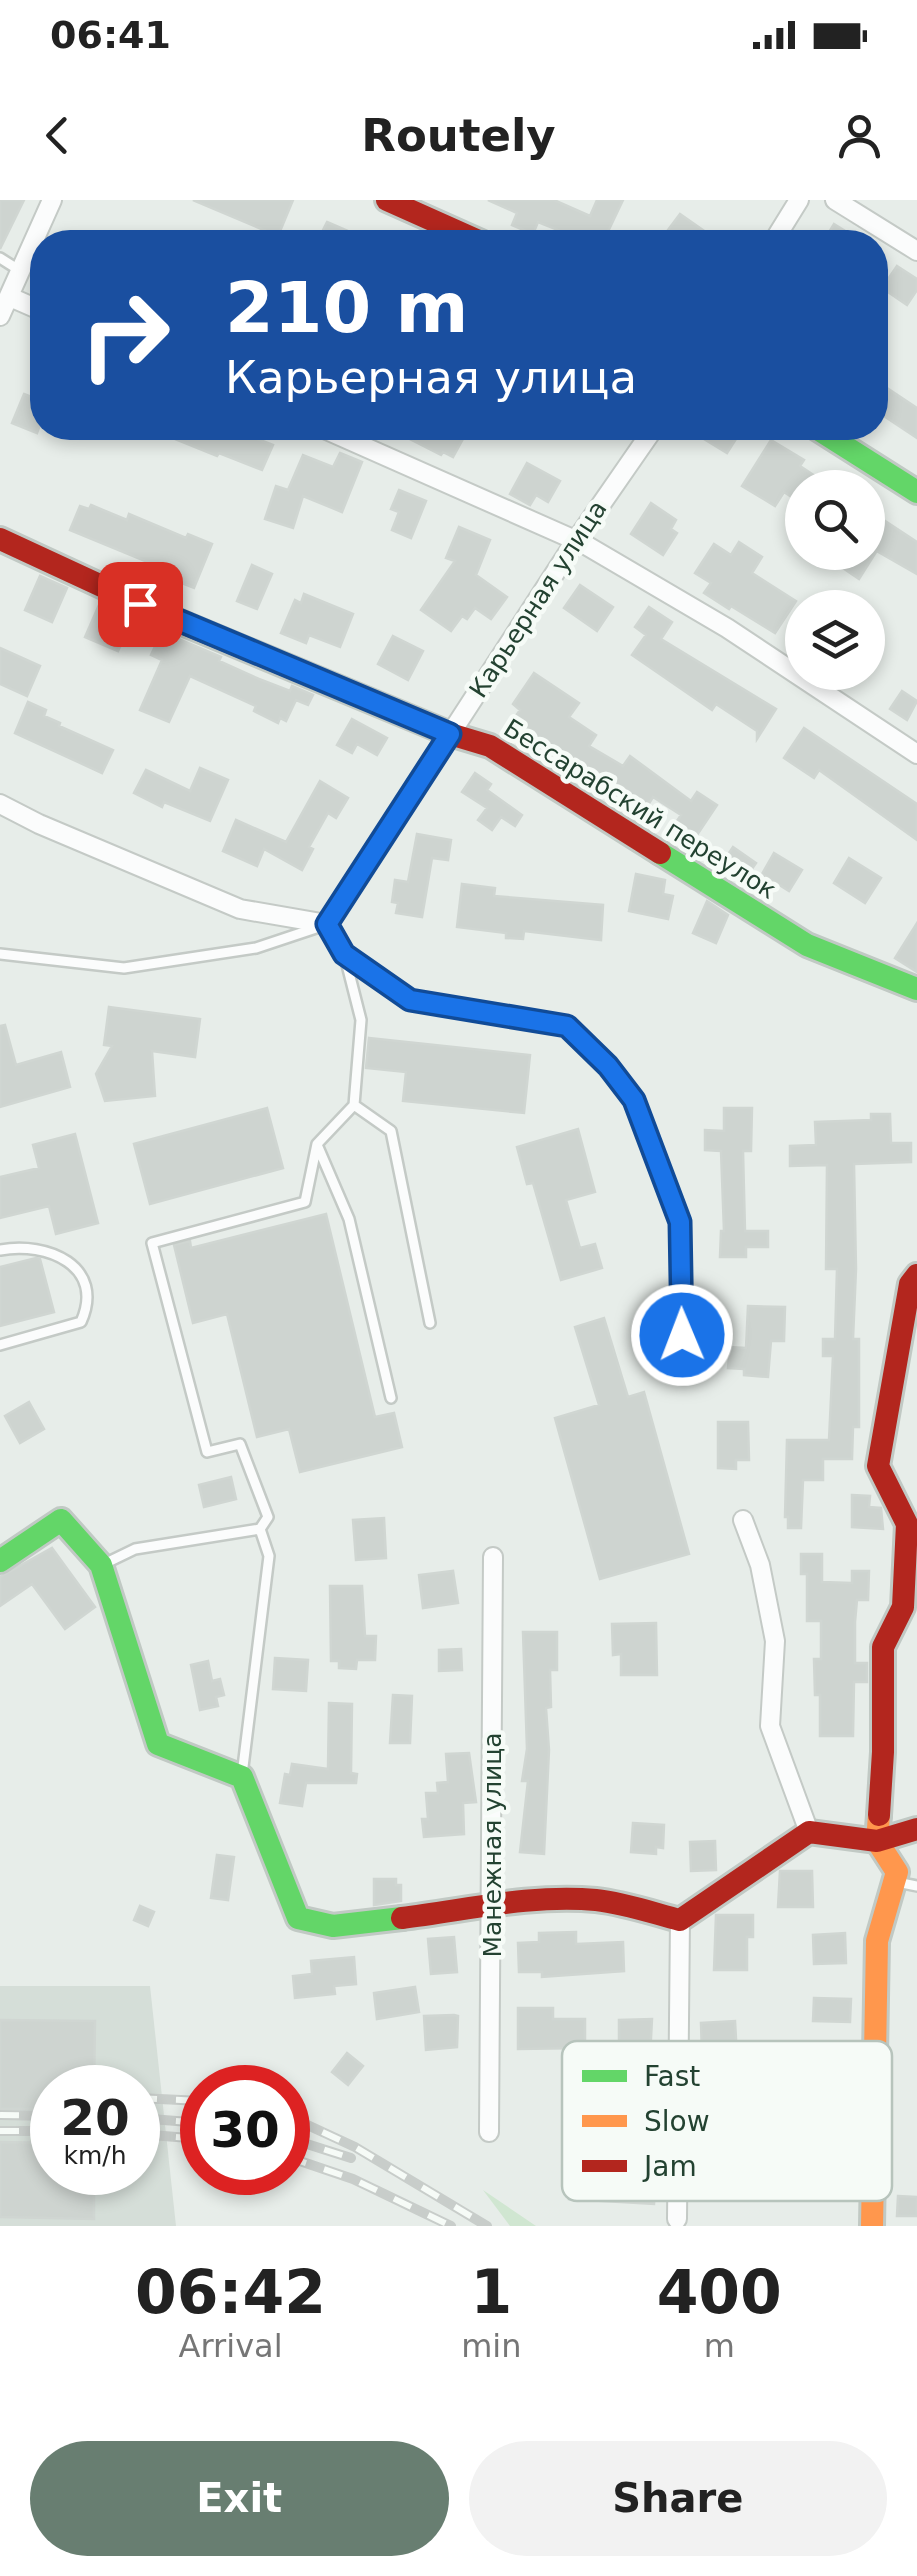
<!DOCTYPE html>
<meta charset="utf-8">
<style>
body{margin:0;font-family:"DejaVu Sans",sans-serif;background:#f2f2f2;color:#222;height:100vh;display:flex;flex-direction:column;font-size:38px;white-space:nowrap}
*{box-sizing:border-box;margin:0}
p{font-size:32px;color:#767676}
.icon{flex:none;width:55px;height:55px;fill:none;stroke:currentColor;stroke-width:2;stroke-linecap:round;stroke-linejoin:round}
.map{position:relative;height:2026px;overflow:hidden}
.panel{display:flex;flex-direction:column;background:#fff;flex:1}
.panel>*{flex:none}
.guide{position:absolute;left:30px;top:30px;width:858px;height:210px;border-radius:40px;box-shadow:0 5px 15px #0003;background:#1a4fa0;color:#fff;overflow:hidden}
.buttons{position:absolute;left:785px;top:270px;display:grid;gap:20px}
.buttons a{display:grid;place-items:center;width:100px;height:100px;border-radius:50%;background:#fff;box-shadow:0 5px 15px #0003;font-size:50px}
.speed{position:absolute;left:30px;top:1865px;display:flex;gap:20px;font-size:50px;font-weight:700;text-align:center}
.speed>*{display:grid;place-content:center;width:130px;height:130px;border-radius:50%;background:#fff;box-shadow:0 5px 15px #0003;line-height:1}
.speed small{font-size:25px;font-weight:400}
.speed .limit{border:15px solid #d22;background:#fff;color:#111}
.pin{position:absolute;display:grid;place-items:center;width:85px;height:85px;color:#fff;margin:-42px;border-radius:20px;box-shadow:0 5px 15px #0006}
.me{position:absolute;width:110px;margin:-55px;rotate:359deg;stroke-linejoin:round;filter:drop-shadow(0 0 8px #0008)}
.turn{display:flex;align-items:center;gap:35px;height:210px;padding:0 30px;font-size:45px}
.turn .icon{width:130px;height:130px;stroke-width:2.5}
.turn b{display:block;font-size:70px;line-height:85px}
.eta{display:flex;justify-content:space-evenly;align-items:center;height:170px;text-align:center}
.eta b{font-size:60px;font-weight:700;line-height:70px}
.button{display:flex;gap:20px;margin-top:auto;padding:20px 30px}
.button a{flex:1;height:115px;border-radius:60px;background:#687e71;color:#fff;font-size:40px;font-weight:700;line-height:115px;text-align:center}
.button a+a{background:#f2f2f2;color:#222}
.status{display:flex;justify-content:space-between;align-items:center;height:70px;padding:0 50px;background:#fff;direction:ltr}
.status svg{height:28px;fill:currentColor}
header{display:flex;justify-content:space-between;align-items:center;height:130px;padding:0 30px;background:#fff;font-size:45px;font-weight:700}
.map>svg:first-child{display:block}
</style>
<div class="status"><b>06:41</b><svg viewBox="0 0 49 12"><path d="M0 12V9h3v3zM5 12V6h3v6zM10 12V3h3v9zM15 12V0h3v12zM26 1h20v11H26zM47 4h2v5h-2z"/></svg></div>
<header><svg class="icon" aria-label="back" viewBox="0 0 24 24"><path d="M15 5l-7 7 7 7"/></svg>Routely<svg class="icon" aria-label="person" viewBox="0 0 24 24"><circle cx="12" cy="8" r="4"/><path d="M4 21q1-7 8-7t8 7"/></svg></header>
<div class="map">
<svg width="917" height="2026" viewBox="0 0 917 2026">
<defs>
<pattern id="forest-crowns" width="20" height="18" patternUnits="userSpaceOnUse" patternTransform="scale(2.5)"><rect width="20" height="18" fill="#d0e6d1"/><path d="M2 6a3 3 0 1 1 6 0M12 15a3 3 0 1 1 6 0" fill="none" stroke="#b2c6b4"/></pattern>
</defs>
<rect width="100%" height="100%" fill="#e7ede9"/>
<!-- built -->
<path fill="#d5ded8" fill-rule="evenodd" d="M 0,1786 L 150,1786 L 176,2026 L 0,2026 ZM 52,1888 L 138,1888 L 138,1972 L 52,1972 Z"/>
<!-- forest -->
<path fill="url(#forest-crowns)" d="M 483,1990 L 536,2026 L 510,2026 Z"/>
<!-- building -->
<path fill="#ced4d0" stroke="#d0d6d2" stroke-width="2.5" d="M 0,0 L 24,0 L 0,49 Z
M 193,0 L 293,0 L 278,36 Z
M 488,0 L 554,0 L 590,16 L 597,0 L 623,0 L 603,42 L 588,42 L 538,22 L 533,34 L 512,25 L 517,13 Z
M 680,14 L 720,42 L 659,42 Z
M 327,22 L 373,42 L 317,42 Z
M 834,24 L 863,42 L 823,42 Z
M 897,66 L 917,79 L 917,90 L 907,105 L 882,88 Z
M 875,180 L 917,208 L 917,238 L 875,210 Z
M 24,194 L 42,201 L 42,219 L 37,233 L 12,223 Z
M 148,228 L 229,228 L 273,245 L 262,270 L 219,253 L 217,256 Z
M 388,228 L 457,228 L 455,232 L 464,237 L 453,257 L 443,252 L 441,255 Z
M 686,228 L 743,228 L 727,253 Z
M 771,240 L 804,260 L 800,266 L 833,288 L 802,288 L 802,304 L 784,292 L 775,306 L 742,286 Z
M 340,253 L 362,262 L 342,312 L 303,296 L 293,328 L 265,319 L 276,286 L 288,290 L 303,255 L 333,267 Z
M 527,263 L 560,281 L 548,302 L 536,295 L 530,305 L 510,294 Z
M 399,290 L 426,301 L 411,338 L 392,330 L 399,312 L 391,309 Z
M 651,303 L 676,320 L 671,329 L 677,333 L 663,355 L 631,334 Z
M 91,305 L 127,320 L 129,314 L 186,338 L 188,334 L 212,344 L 194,388 L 169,378 L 172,372 L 70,330 L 80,306 L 89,309 Z
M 873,313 L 917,342 L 917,374 L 868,346 L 868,321 Z
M 459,327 L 490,340 L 476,375 L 507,397 L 491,419 L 475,408 L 467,419 L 462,416 L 451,431 L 421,410 L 455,361 L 446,358 Z
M 739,342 L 762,357 L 752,373 L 796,401 L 775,433 L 731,406 L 729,409 L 704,393 L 711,383 L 695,373 L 714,344 L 731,355 Z
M 841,352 L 876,352 L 859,379 L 834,362 Z
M 252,365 L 272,374 L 257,409 L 237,401 Z
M 40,376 L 67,388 L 52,422 L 25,410 Z
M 580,385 L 613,407 L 597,431 L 564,408 Z
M 304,394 L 353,414 L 340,447 L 309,435 L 306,443 L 281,433 L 295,400 L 301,403 Z
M 99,405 L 132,420 L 118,451 L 85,437 Z
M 649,407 L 672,422 L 661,439 L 776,509 L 757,539 L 757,531 L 716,504 L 712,510 L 632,455 L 646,435 L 635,427 Z
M 162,432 L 221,457 L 219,461 L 259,479 L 290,491 L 292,486 L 313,495 L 308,505 L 296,500 L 286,521 L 280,518 L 278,523 L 254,511 L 256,506 L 190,476 L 169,522 L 140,510 L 162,460 L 151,455 Z
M 393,436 L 423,451 L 408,480 L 378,464 Z
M 0,448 L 40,466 L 27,496 L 0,484 Z
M 534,473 L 579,503 L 569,517 L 596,535 L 589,546 L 623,566 L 630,556 L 691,601 L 697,592 L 717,605 L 695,638 L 675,624 L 681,615 L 653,597 L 648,605 L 594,570 L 587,579 L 573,570 L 577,564 L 511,523 L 520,510 L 513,504 Z
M 902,491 L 917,501 L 907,520 L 890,509 Z
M 28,502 L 46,510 L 44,516 L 60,523 L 59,526 L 113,550 L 102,573 L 15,533 Z
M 352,519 L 387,538 L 377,555 L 357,544 L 352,553 L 337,545 Z
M 804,528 L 917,604 L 917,640 L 819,570 L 814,578 L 784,558 Z
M 200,568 L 228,580 L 210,621 L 164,602 L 162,607 L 134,593 L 146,570 L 190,591 Z
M 475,573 L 491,584 L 487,590 L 522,615 L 515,626 L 501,617 L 492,630 L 478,620 L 487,608 L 462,592 Z
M 320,581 L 348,598 L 336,618 L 328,613 L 309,647 L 313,649 L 302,670 L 264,649 L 257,666 L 223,651 L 236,620 L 286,642 Z
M 417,634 L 451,640 L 448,660 L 432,658 L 422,717 L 396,713 L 398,703 L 392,702 L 395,680 L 408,682 Z
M 733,647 L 756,663 L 742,683 L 719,668 Z
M 774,653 L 802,670 L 789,691 L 762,674 Z
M 849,658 L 881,678 L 865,703 L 834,683 Z
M 636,674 L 665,680 L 663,694 L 673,696 L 668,719 L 629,711 Z
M 462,684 L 495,688 L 494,696 L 603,705 L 601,740 L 524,731 L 523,739 L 506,738 L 506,733 L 457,727 Z
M 707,701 L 728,715 L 716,743 L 693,733 Z
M 917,723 L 917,772 L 895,758 Z
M 109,807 L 200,819 L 195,857 L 152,851 L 155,896 L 105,901 L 96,874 L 112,846 L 104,845 Z
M 5,825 L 16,865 L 61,852 L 70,887 L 0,907 L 0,826 Z
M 369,838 L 530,855 L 524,913 L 403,901 L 406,872 L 366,868 Z
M 267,908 L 283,968 L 150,1004 L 134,944 Z
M 724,908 L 752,908 L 751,951 L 743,951 L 745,1031 L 768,1031 L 768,1047 L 746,1047 L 746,1057 L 720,1057 L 721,1031 L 724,1031 L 721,951 L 705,950 L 705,930 L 724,931 Z
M 871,914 L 890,914 L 891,943 L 911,943 L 911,962 L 854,964 L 856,1069 L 853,1139 L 859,1139 L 859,1227 L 853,1227 L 852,1259 L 823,1259 L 823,1280 L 803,1280 L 801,1328 L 788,1328 L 788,1317 L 785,1317 L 787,1240 L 829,1240 L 833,1156 L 823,1156 L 823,1139 L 835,1139 L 837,1069 L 826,1069 L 827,965 L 790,966 L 790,946 L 816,945 L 815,922 L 871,920 Z
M 578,929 L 595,992 L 566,1000 L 580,1048 L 595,1044 L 602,1068 L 561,1080 L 533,983 L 527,984 L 517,947 Z
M 75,934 L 98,1023 L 56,1034 L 49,1006 L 0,1018 L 0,977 L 39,968 L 33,945 Z
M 326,1014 L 375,1217 L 394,1213 L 402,1247 L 300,1272 L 289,1229 L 257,1237 L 227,1114 L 193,1123 L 174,1045 L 190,1041 L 191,1048 Z
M 36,1058 L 40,1059 L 54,1112 L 0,1126 L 0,1067 Z
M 748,1106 L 785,1107 L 784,1141 L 771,1141 L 768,1177 L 744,1175 L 744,1169 L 728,1168 L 730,1147 L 746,1148 Z
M 604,1118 L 628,1197 L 644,1192 L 689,1354 L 600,1379 L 555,1218 L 599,1205 L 575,1127 Z
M 29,1202 L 44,1229 L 20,1243 L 5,1216 Z
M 718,1222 L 748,1222 L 749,1260 L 736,1260 L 736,1269 L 718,1268 Z
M 231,1277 L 236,1299 L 204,1307 L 199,1285 Z
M 852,1295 L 870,1296 L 869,1307 L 881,1308 L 883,1329 L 852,1327 Z
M 384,1318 L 386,1358 L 356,1360 L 353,1320 Z
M 52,1348 L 95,1407 L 65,1429 L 32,1384 L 0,1406 L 0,1377 Z
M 801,1354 L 822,1354 L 822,1382 L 852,1383 L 852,1371 L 869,1371 L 868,1400 L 857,1400 L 855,1422 L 855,1463 L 867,1463 L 867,1482 L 854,1482 L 853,1536 L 820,1536 L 820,1495 L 815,1495 L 814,1459 L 821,1459 L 821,1421 L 807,1421 L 807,1374 L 801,1374 Z
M 453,1371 L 458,1403 L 423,1408 L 419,1375 Z
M 330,1386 L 362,1386 L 365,1436 L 376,1436 L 375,1460 L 357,1460 L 356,1469 L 339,1468 L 339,1461 L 331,1461 Z
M 656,1423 L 657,1475 L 621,1475 L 621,1454 L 613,1455 L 612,1424 Z
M 523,1432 L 557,1432 L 557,1470 L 550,1470 L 551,1507 L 546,1508 L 549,1550 L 544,1654 L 520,1652 L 528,1581 L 522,1581 L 527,1549 Z
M 461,1449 L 462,1470 L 439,1471 L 439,1450 Z
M 275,1458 L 308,1460 L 306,1491 L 273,1489 Z
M 208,1461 L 212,1481 L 220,1479 L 224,1495 L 216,1497 L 218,1506 L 200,1510 L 191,1465 Z
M 393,1495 L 412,1496 L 410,1543 L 390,1543 Z
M 329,1503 L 352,1504 L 351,1573 L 357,1574 L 356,1583 L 306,1583 L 302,1606 L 280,1603 L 285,1574 L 290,1575 L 292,1564 L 328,1569 Z
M 469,1553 L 476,1602 L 463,1603 L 464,1634 L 424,1637 L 422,1619 L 428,1619 L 426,1593 L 438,1593 L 437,1583 L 448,1582 L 446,1554 Z
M 633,1623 L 664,1625 L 663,1648 L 656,1647 L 656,1654 L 631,1652 Z
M 715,1641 L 716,1670 L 691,1671 L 690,1642 Z
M 217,1655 L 234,1657 L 228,1700 L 211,1698 Z
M 780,1671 L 812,1671 L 813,1707 L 778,1707 Z
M 374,1679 L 396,1679 L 396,1685 L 401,1685 L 401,1701 L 374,1705 Z
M 140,1706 L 154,1712 L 148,1726 L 134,1720 Z
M 716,1715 L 753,1715 L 753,1737 L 747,1737 L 747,1770 L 714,1770 Z
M 576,1732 L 576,1744 L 623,1742 L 624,1771 L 542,1777 L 542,1772 L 519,1772 L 518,1743 L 539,1742 L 539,1733 Z
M 845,1733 L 846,1763 L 814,1764 L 813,1735 Z
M 454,1737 L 457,1772 L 431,1774 L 428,1739 Z
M 354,1757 L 356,1784 L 334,1786 L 335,1794 L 295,1798 L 293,1776 L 312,1774 L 311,1761 Z
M 415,1787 L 419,1812 L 377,1819 L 374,1793 Z
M 814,1798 L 851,1799 L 850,1822 L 813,1821 Z
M 518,1808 L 553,1808 L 553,1819 L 585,1819 L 585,1848 L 518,1849 Z
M 454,1815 L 458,1816 L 457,1847 L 426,1850 L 424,1816 Z
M 652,1819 L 649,1876 L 627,1875 L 628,1846 L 619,1846 L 619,1820 Z
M 0,1820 L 95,1821 L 94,1888 L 52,1888 L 52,1909 L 0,1909 Z
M 735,1821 L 737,1857 L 743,1856 L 744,1874 L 716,1875 L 715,1855 L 702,1855 L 701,1823 Z
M 347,1853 L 363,1866 L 348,1885 L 332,1872 Z
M 621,1929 L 639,1929 L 638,1941 L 650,1941 L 650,1977 L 656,1977 L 654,2004 L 569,1999 L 570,1973 L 620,1975 Z
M 0,1942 L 52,1943 L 52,1972 L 94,1972 L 94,2019 L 0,2017 Z
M 898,1996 L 917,1997 L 917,2016 L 897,2016 Z"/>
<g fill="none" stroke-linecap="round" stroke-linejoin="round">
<!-- lane casing -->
<g stroke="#c4cac6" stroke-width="14">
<path id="lane" d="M 0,58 L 19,70
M 0,754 L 124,768 L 256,748 L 322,726
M 354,905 L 391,931 L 430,1123
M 318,947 L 349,1019 L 391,1198
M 0,1050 C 47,1041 106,1066 81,1122 L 0,1145
M 260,1329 L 268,1317 L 240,1244 L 207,1252 L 152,1043 L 305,1002 L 317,944 L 354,905 L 361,820 L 345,757
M 104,1364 L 135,1349 L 260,1329 L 269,1356 L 242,1575
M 897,1682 L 917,1686"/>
</g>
<!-- street casing -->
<g stroke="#c4cac6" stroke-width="22">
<path id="street" d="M 835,0 L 917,51
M 773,42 L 799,0
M 10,97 L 42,111
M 0,116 L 52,0
M 322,228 L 584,344 L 727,428 L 917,554
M 0,604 L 39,624 L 240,709 L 327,724
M 327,724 L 344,754 L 410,800 L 567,826 L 608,866 L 634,900 L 681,1022 L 682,1135
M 327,724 L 575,342 L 654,228
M 743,1320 L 760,1365 L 775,1441 L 770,1526 L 809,1632
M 489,1932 L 493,1357
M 677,2019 L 680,1720"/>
</g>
<!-- fast casing -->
<g stroke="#c1c9c4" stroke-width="28">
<path id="fast" d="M 816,228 L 917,292
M 660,653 L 807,745 L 917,789
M 0,1361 L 61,1320 L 101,1365 L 158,1544 L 242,1577 L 298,1718 L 333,1726 L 402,1718"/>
</g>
<!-- slow casing -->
<g stroke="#c1c9c4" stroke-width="28">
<path id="slow" d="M 872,2026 L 877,1741 L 897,1672 L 877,1641 L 879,1615"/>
</g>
<!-- jam casing -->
<g stroke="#c1c9c4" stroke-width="28">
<path id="jam" d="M 387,0 L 481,42
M 0,339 L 175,420 L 450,534 L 490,546 L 660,653
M 879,1615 L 883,1552 L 883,1447 L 903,1407 L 907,1324 L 878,1266 L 910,1084 L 917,1075
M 402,1718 C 467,1710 531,1694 596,1700 C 624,1703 653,1713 680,1720 L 809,1632 L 877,1641 L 917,1629"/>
</g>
<!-- lane -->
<use href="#lane" stroke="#fbfcfc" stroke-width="9"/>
<!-- street -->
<use href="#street" stroke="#fbfcfc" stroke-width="18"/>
<!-- fast -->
<use href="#fast" stroke="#63d668" stroke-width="22"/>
<!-- slow -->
<use href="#slow" stroke="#ff974d" stroke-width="22"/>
<!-- jam -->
<use href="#jam" stroke="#b3261e" stroke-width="22"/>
<!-- rail casing -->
<g stroke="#c8cdca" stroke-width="10">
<path id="rail" d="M 138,1898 L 202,1901
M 0,1915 L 52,1916
M 288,1916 L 355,1947 L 487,2026
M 138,1918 L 202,1923
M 0,1931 L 52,1931
M 138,1934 L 202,1939
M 288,1938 L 351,1958
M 288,1957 L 353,1979 L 451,2026"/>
</g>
<!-- rail -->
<use href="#rail" stroke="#f6fbf7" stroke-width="6" stroke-dasharray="19" stroke-linecap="butt"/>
</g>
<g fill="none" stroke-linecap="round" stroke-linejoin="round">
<!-- route casing -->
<g stroke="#114b97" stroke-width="25">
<path id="route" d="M 140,404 L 450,534 L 327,724 L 344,754 L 410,800 L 567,826 L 608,866 L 634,900 L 680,1022 L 682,1135"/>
</g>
<!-- route -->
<use href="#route" stroke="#1a73e8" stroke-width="18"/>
</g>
<g text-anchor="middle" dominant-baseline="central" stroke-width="9" stroke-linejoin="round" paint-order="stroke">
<!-- street labels -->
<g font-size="25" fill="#234231" stroke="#f6fbf7">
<text transform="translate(538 399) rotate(-57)">Карьерная улица</text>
<text transform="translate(640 609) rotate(32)">Бессарабский переулок</text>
<text transform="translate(492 1645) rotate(-90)">Манежная улица</text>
</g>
</g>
<!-- legend -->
<rect x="562" y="1841" width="330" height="160" rx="15" fill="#f6fbf7" stroke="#b7c4bc" stroke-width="2.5"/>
<rect x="582" y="1870" width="45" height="12" fill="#63d668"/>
<rect x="582" y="1915" width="45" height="12" fill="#ff974d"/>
<rect x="582" y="1960" width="45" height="12" fill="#b3261e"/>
<g font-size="28" fill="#234231">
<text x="644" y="1886">Fast</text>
<text x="644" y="1931">Slow</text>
<text x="644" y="1976">Jam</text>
</g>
</svg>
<div class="buttons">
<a><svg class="icon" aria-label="search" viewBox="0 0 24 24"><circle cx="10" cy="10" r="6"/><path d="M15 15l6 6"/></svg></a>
<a><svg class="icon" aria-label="layers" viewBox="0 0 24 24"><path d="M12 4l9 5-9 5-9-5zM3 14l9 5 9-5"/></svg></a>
</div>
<div class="speed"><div>20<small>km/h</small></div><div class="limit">30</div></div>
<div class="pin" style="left:140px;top:404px;background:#d93025"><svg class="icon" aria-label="arrive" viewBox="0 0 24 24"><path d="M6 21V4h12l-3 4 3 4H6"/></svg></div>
<svg class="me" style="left:682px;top:1135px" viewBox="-20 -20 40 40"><circle r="17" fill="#1a73e8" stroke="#fff" stroke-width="3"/><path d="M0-11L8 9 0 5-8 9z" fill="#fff"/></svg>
<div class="guide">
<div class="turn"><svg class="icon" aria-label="right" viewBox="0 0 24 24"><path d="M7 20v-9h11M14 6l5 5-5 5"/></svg><div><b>210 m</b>Карьерная улица</div></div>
</div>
</div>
<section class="panel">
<div class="eta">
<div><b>06:42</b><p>Arrival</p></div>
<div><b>1</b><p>min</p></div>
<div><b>400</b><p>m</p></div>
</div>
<div class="button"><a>Exit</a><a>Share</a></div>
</section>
